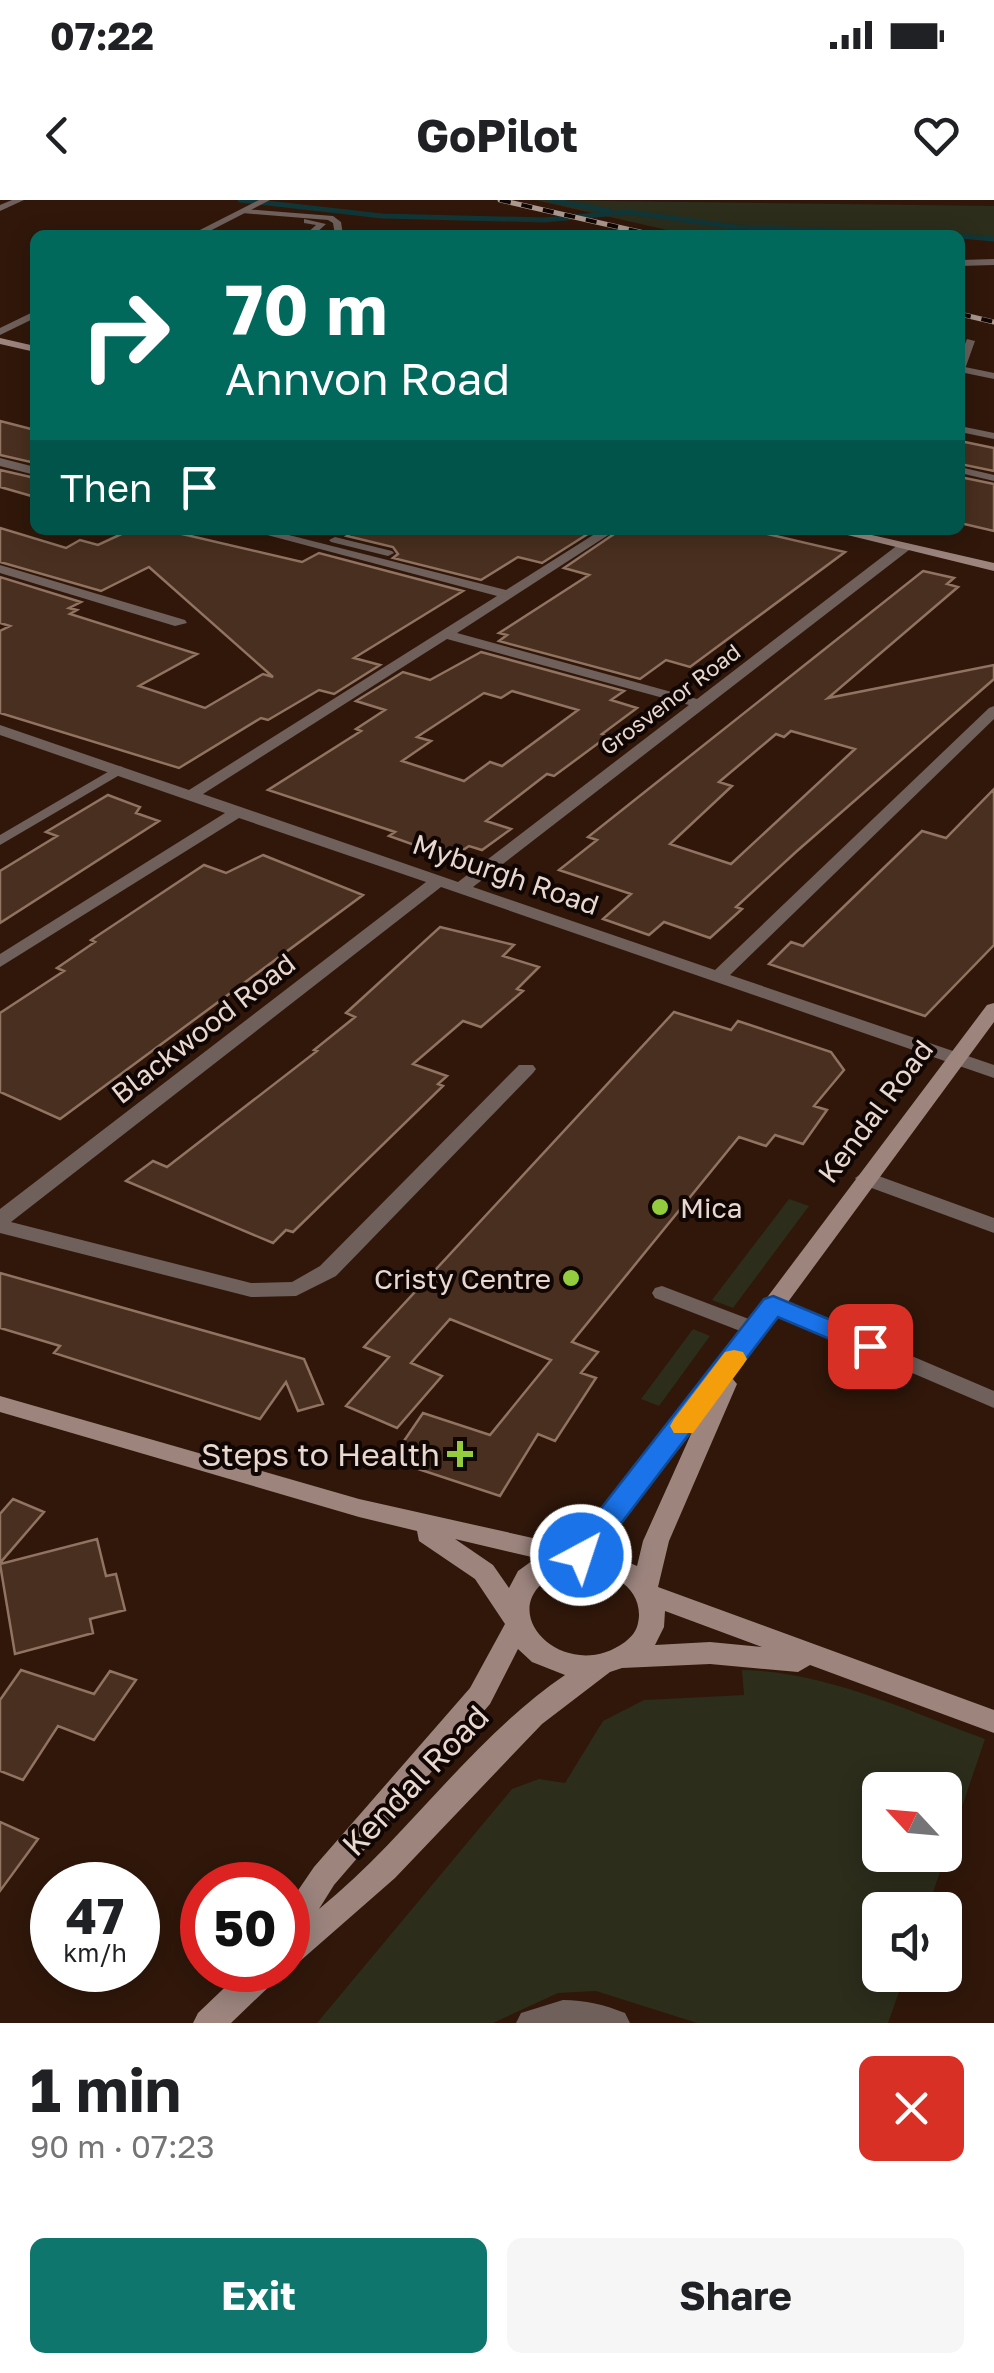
<!DOCTYPE html>
<meta charset="utf-8">
<style>
body{margin:0;font-family:"Golos Text",sans-serif;background:#f6f6f6;color:#202124;height:100vh;display:flex;flex-direction:column;font-size:38px;white-space:nowrap}
*{box-sizing:border-box;margin:0}
p{font-size:32px;color:#757577}
.icon{flex:none;width:55px;height:55px;fill:none;stroke:currentColor;stroke-width:2;stroke-linecap:round;stroke-linejoin:round}
.map{position:relative;height:1823px;overflow:hidden}
.side{display:flex;flex-direction:column;background:#fff;flex:1}
.side>*{flex:none}
.guide{position:absolute;left:30px;top:30px;width:935px;height:305px;border-radius:15px;box-shadow:0 5px 25px #0003;background:#00695c;color:#fff;overflow:hidden}
.needle{width:65px;rotate:296deg}
.fabs{position:absolute;left:862px;top:1572px;display:grid;gap:20px}
.fabs a{display:grid;place-items:center;width:100px;height:100px;border-radius:15px;background:#fff;box-shadow:0 5px 25px #0003;font-size:50px}
.speed{position:absolute;left:30px;top:1662px;display:flex;gap:20px;font-size:50px;font-weight:700;text-align:center}
.speed>*{display:grid;place-content:center;width:130px;height:130px;border-radius:50%;background:#fff;box-shadow:0 5px 25px #0003;line-height:1}
.speed small{font-size:25px;font-weight:400}
.speed .limit{border:15px solid #d22;background:#fff;color:#111}
.pin{position:absolute;display:grid;place-items:center;width:85px;height:85px;color:#fff;margin:-42px;border-radius:20px;box-shadow:0 5px 15px #0006}
.me{position:absolute;width:110px;margin:-55px;rotate:40deg;stroke-linejoin:round;filter:drop-shadow(0 0 8px #0008)}
.turn{display:flex;align-items:center;gap:35px;height:210px;padding:0 30px;font-size:45px}
.turn .icon{width:130px;height:130px;stroke-width:2.5}
.turn b{display:block;font-size:70px;line-height:85px}
.then{display:flex;align-items:center;height:95px;padding:0 30px;background:#0003;gap:20px;font-size:38px}
.round{display:grid;place-items:center;flex:none;width:105px;height:105px;border-radius:15px;background:#f6f6f6}
.overview{display:flex;align-items:center;justify-content:space-between;height:170px;padding:0 30px}
h1{font-size:60px;font-weight:700;line-height:75px}
.primary-button{display:flex;gap:20px;margin-top:auto;padding:20px 30px}
.primary-button a{flex:1;height:115px;border-radius:15px;background:#0f766e;color:#fff;font-size:40px;font-weight:700;line-height:115px;text-align:center}
.primary-button a+a{background:#f6f6f6;color:#202124}
.status{display:flex;justify-content:space-between;align-items:center;height:70px;padding:0 50px;background:#fff;direction:ltr}
.status svg{height:28px;fill:currentColor}
header{display:flex;justify-content:space-between;align-items:center;height:130px;padding:0 30px;background:#fff;font-size:45px;font-weight:700}
.map>svg:first-child{display:block}
</style>
<div class="status"><b>07:22</b><svg viewBox="0 0 49 12"><path d="M0 12V9h3v3zM5 12V6h3v6zM10 12V3h3v9zM15 12V0h3v12zM26 1h20v11H26zM47 4h2v5h-2z"/></svg></div>
<header><svg class="icon" aria-label="back" viewBox="0 0 24 24"><path d="M15 5l-7 7 7 7"/></svg>GoPilot<svg class="icon" aria-label="heart" viewBox="0 0 24 24"><path d="M12 20l-8-8c-3-5 5-10 8-4 3-6 11-1 8 4z"/></svg></header>
<div class="map">
<svg width="994" height="1823" viewBox="0 0 994 1823">
<rect width="100%" height="100%" fill="#30170a"/>
<!-- green -->
<path fill="#2c2d1b" fill-rule="evenodd" d="M 535,0 L 994,6 L 994,39 L 892,34 L 689,35 Z
M 789,999 L 809,1006 L 733,1108 L 712,1100 Z
M 693,1129 L 710,1136 L 659,1206 L 641,1199 Z
M 742,1470 C 825,1471 908,1511 985,1539 L 927,1710 L 880,1710 L 880,1775 L 905,1775 L 888,1823 L 697,1823 L 596,1791 L 558,1793 L 493,1823 L 317,1823 L 512,1589 L 539,1579 L 565,1583 L 603,1521 L 644,1500 L 744,1495 ZM 945,1590 L 945,1655 L 880,1655 L 880,1590 Z"/>
<g fill="none" stroke-linecap="round" stroke-linejoin="round">
<!-- stream -->
<path stroke="#113637" stroke-width="5" d="M 240,0 L 382,16 L 545,20 L 627,12 L 735,27 L 930,35
M 551,0 L 609,11
M 960,36 L 994,39"/>
</g>
<!-- building -->
<path fill="#492f1f" stroke="#917361" stroke-width="2.5" fill-rule="evenodd" d="M 0,221 L 35,230 L 35,263 L 0,255 Z
M 960,241 L 994,248 L 994,271 L 960,264 Z
M 0,270 L 35,278 L 35,297 L 0,287 Z
M 960,277 L 994,284 L 994,331 L 960,323 Z
M 0,328 L 66,348 L 80,340 L 98,345 L 130,330 L 165,330 L 302,362 L 319,353 L 463,391 L 354,458 L 380,465 L 334,494 L 319,490 L 268,520 L 261,518 L 179,568 L 0,513 L 0,431 L 10,426 L 0,423 L 0,377 L 81,402 L 69,408 L 77,410 L 70,414 L 197,454 L 139,486 L 205,508 L 263,474 L 273,477 L 149,367 L 101,391 L 0,362 Z
M 357,330 L 594,330 L 542,363 L 518,357 L 481,380 L 393,358 L 398,354 L 393,347 L 347,336 Z
M 620,330 L 750,330 L 845,352 L 690,467 L 666,460 L 640,479 L 499,441 L 507,435 L 499,433 L 589,375 L 564,368 Z
M 923,371 L 954,378 L 947,384 L 958,387 L 828,498 L 994,465 L 994,479 L 797,651 L 736,707 L 742,709 L 710,738 L 664,722 L 649,735 L 603,719 L 631,694 L 559,670 L 597,640 L 588,637 ZM 791,531 L 855,549 L 731,664 L 670,644 L 732,586 L 719,582 L 776,534 L 784,537 Z
M 481,452 L 624,491 L 611,500 L 637,508 L 602,534 L 608,536 L 554,576 L 547,574 L 486,621 L 511,629 L 482,650 L 469,646 L 451,658 L 389,636 L 395,632 L 268,590 L 361,531 L 356,529 L 385,510 L 356,501 L 403,472 L 430,480 ZM 512,491 L 578,510 L 502,566 L 490,562 L 464,581 L 402,561 L 431,541 L 417,537 L 484,493 L 501,498 Z
M 994,589 L 994,745 L 925,816 L 769,764 L 791,742 L 803,746 L 922,631 L 946,638 Z
M 108,595 L 140,607 L 136,613 L 159,621 L 0,723 L 0,671 L 57,636 L 46,632 Z
M 263,655 L 363,695 L 60,919 L 0,892 L 0,813 L 64,771 L 57,768 L 95,742 L 91,740 L 204,665 L 226,673 Z
M 440,727 L 514,745 L 503,756 L 539,767 L 517,789 L 523,791 L 481,827 L 463,821 L 413,864 L 447,876 L 438,884 L 443,886 L 293,1032 L 286,1030 L 273,1043 L 126,981 L 153,961 L 167,967 L 317,851 L 314,850 L 355,817 L 346,813 Z
M 674,812 L 731,830 L 738,821 L 831,852 L 844,870 L 814,906 L 827,910 L 803,944 L 775,935 L 766,946 L 739,937 L 572,1142 L 598,1152 L 581,1173 L 596,1178 L 555,1241 L 538,1234 L 500,1296 L 391,1260 L 423,1213 L 490,1235 L 551,1160 L 450,1119 L 411,1163 L 442,1176 L 397,1228 L 346,1206 L 389,1157 L 364,1147 Z
M 0,1073 L 304,1159 L 323,1204 L 298,1211 L 286,1182 L 260,1219 L 54,1153 L 60,1146 L 0,1128 Z
M 13,1299 L 44,1312 L 0,1363 L 0,1314 Z
M 97,1339 L 106,1376 L 116,1374 L 125,1410 L 90,1419 L 93,1433 L 15,1454 L 0,1364 Z
M 21,1470 L 94,1494 L 110,1471 L 136,1480 L 94,1540 L 58,1526 L 23,1580 L 0,1571 L 0,1500 Z
M 0,1622 L 38,1639 L 0,1691 Z"/>
<g fill="none" stroke-linecap="round" stroke-linejoin="round">
<!-- lane -->
<path fill="#6f605b" fill-rule="evenodd" d="M 245,9 L 333,16 L 341,22 L 343,35 L 335,35 L 333,23 L 328,20 L 242,13 Z
M 304,19 L 326,24 L 314,35 L 305,35 L 316,25 L 304,23 Z
M 967,139 L 975,141 L 965,169 L 960,172 L 960,156 Z
M 960,267 L 994,275 L 994,281 L 960,273 Z
M 335,337 L 392,351 L 394,353 L 388,356 L 331,342 L 329,340 Z
M 118,566 L 123,567 L 123,573 L 0,645 L 0,635 Z
M 662,1086 L 762,1124 L 765,1129 L 762,1134 L 748,1134 L 655,1098 L 652,1093 L 655,1088 Z"/>
<!-- street -->
<path fill="#6f605b" fill-rule="evenodd" d="M 12,0 L 24,0 L 0,11 L 0,5 Z
M 259,0 L 270,0 L 202,35 L 190,35 Z
M 519,32 L 618,32 L 623,35 L 514,35 Z
M 994,59 L 994,65 L 960,66 L 960,60 Z
M 35,111 L 35,118 L 0,135 L 0,128 Z
M 960,166 L 994,173 L 994,179 L 960,172 Z
M 960,226 L 994,233 L 994,239 L 960,232 Z
M 0,258 L 35,267 L 35,275 L 0,266 Z
M 248,330 L 269,330 L 506,390 L 601,330 L 616,330 L 457,433 L 697,499 L 899,344 L 909,344 L 909,350 L 473,687 L 715,770 L 989,508 L 994,506 L 994,519 L 730,775 L 994,865 L 994,878 L 441,687 L 11,1022 L 251,1083 L 292,1082 L 320,1066 L 519,865 L 533,865 L 536,869 L 533,873 L 336,1076 L 296,1096 L 251,1097 L 0,1033 L 0,1009 L 426,682 L 239,618 L 0,767 L 0,754 L 225,613 L 0,535 L 0,525 L 189,590 L 497,396 ZM 447,439 L 689,505 L 458,682 L 203,594 Z
M 0,365 L 185,420 L 187,423 L 175,426 L 0,373 Z
M 865,971 L 994,1018 L 994,1033 L 858,983 L 855,978 Z
M 773,1097 L 994,1191 L 994,1208 L 765,1110 L 762,1105 L 765,1100 Z
M 563,1800 C 585,1800 605,1805 625,1813 L 630,1823 L 516,1823 L 521,1813 Z"/>
<!-- secondary -->
<path fill="#9d857e" fill-rule="evenodd" d="M 0,138 L 35,146 L 35,152 L 0,144 Z
M 827,330 L 850,330 L 994,363 L 994,371 Z
M 994,803 L 994,822 L 732,1178 L 737,1184 L 669,1341 L 658,1387 L 994,1510 L 994,1533 L 810,1465 L 798,1472 L 710,1464 L 622,1468 L 610,1472 L 542,1524 L 395,1678 L 299,1762 L 288,1766 L 288,1705 L 314,1667 L 470,1488 L 505,1424 L 475,1379 L 419,1341 L 417,1331 L 359,1317 L 0,1212 L 0,1196 L 359,1299 L 573,1347 L 632,1277 L 987,805 ZM 692,1232 L 643,1341 L 637,1366 L 600,1350 ZM 455,1339 L 536,1358 L 518,1371 L 509,1388 L 493,1365 ZM 581,1365 C 606,1371 640,1384 639,1416 C 638,1428 635,1434 625,1442 C 558,1491 473,1392 581,1365 ZM 665,1411 L 762,1447 L 710,1442 L 655,1445 L 664,1427 ZM 518,1449 L 532,1462 L 565,1475 C 471,1539 407,1638 319,1709 L 334,1685 L 490,1504 Z
M 243,1770 L 280,1770 L 276,1780 L 231,1823 L 193,1823 L 198,1813 Z"/>
<!-- rail casing -->
<g stroke="#ab978d" stroke-width="5">
<path id="rail" d="M 500,0 L 653,35
M 960,114 L 994,122"/>
</g>
<!-- rail -->
<use href="#rail" stroke="#100603" stroke-width="4" stroke-dasharray="11" stroke-linecap="butt"/>
</g>
<!-- route -->
<path fill="#1a73e8" stroke="#114b97" stroke-width="2.5" d="M 773,1096 L 879,1140 L 883,1146 L 870,1156 L 778,1117 L 591,1363 L 571,1363 L 566,1355 L 571,1347 L 764,1099 Z"/>
<!-- slow -->
<path fill="#f59e0b" d="M 734,1150 L 743,1152 L 747,1159 L 743,1165 L 693,1233 L 674,1233 L 670,1226 L 674,1219 L 725,1152 Z"/>
<!-- markers -->
<g fill="#93cd3e" stroke="#100603" stroke-width="4">
<circle cx="660" cy="1007" r="10"/>
<circle cx="571" cy="1078" r="10"/>
<path d="M455 1239h10v10h10v10h-10v10h-10v-10h-10v-10h10z"/>
</g>
<g text-anchor="middle" dominant-baseline="central" stroke-width="8" stroke-linejoin="round" paint-order="stroke">
<!-- far-street labels -->
<g font-size="22" fill="#e9d8cf" stroke="#100603">
<text transform="translate(670 499) rotate(-37)">Grosvenor Road</text>
</g>
<!-- street labels -->
<g font-size="28" fill="#e9d8cf" stroke="#100603">
<text transform="translate(506 674) rotate(19)">Myburgh Road</text>
<text transform="translate(203 828) rotate(-38)">Blackwood Road</text>
<text transform="translate(875 911) rotate(-53)">Kendal Road</text>
</g>
<!-- poi labels -->
<g font-size="28" fill="#e9d8cf" stroke="#100603" text-anchor="start">
<text x="680" y="1007">Mica</text>
<text x="551" y="1078" text-anchor="end">Cristy Centre</text>
</g>
<!-- near-poi labels -->
<g font-size="32" fill="#e9d8cf" stroke="#100603" text-anchor="end">
<text x="440" y="1254">Steps to Health</text>
</g>
<!-- near-street labels -->
<g font-size="32" fill="#e9d8cf" stroke="#100603">
<text transform="translate(415 1580) rotate(-46)">Kendal Road</text>
</g>
</g>
</svg>
<div class="fabs">
<a><svg class="needle" viewBox="-14 -14 28 28"><path d="M0-13l5 13h-10z" fill="#e53935"/><path d="M0 13l5-13h-10z" fill="#757577"/></svg></a>
<a><svg class="icon" aria-label="sound" viewBox="0 0 24 24"><path d="M4 9h4l5-4v14l-5-4H4zM17 9q2 3 0 6"/></svg></a>
</div>
<div class="speed"><div>47<small>km/h</small></div><div class="limit">50</div></div>
<div class="pin" style="left:870px;top:1146px;background:#d93025"><svg class="icon" aria-label="arrive" viewBox="0 0 24 24"><path d="M6 21V4h12l-3 4 3 4H6"/></svg></div>
<svg class="me" style="left:581px;top:1355px" viewBox="-20 -20 40 40"><circle r="17" fill="#1a73e8" stroke="#fff" stroke-width="3"/><path d="M0-11L8 9 0 5-8 9z" fill="#fff"/></svg>
<div class="guide">
<div class="turn"><svg class="icon" aria-label="right" viewBox="0 0 24 24"><path d="M7 20v-9h11M14 6l5 5-5 5"/></svg><div><b>70 m</b>Annvon Road</div></div>
<div class="then">Then<svg class="icon" aria-label="arrive" viewBox="0 0 24 24"><path d="M6 21V4h12l-3 4 3 4H6"/></svg></div>
</div>
</div>
<section class="side">
<div class="overview"><div><h1>1 min</h1><p>90 m · 07:23</p></div><a class="round" style="background:#d93025;color:#fff"><svg class="icon" aria-label="close" viewBox="0 0 24 24"><path d="M6 6l12 12M18 6L6 18"/></svg></a></div>
<div class="primary-button"><a>Exit</a><a>Share</a></div>
</section>
